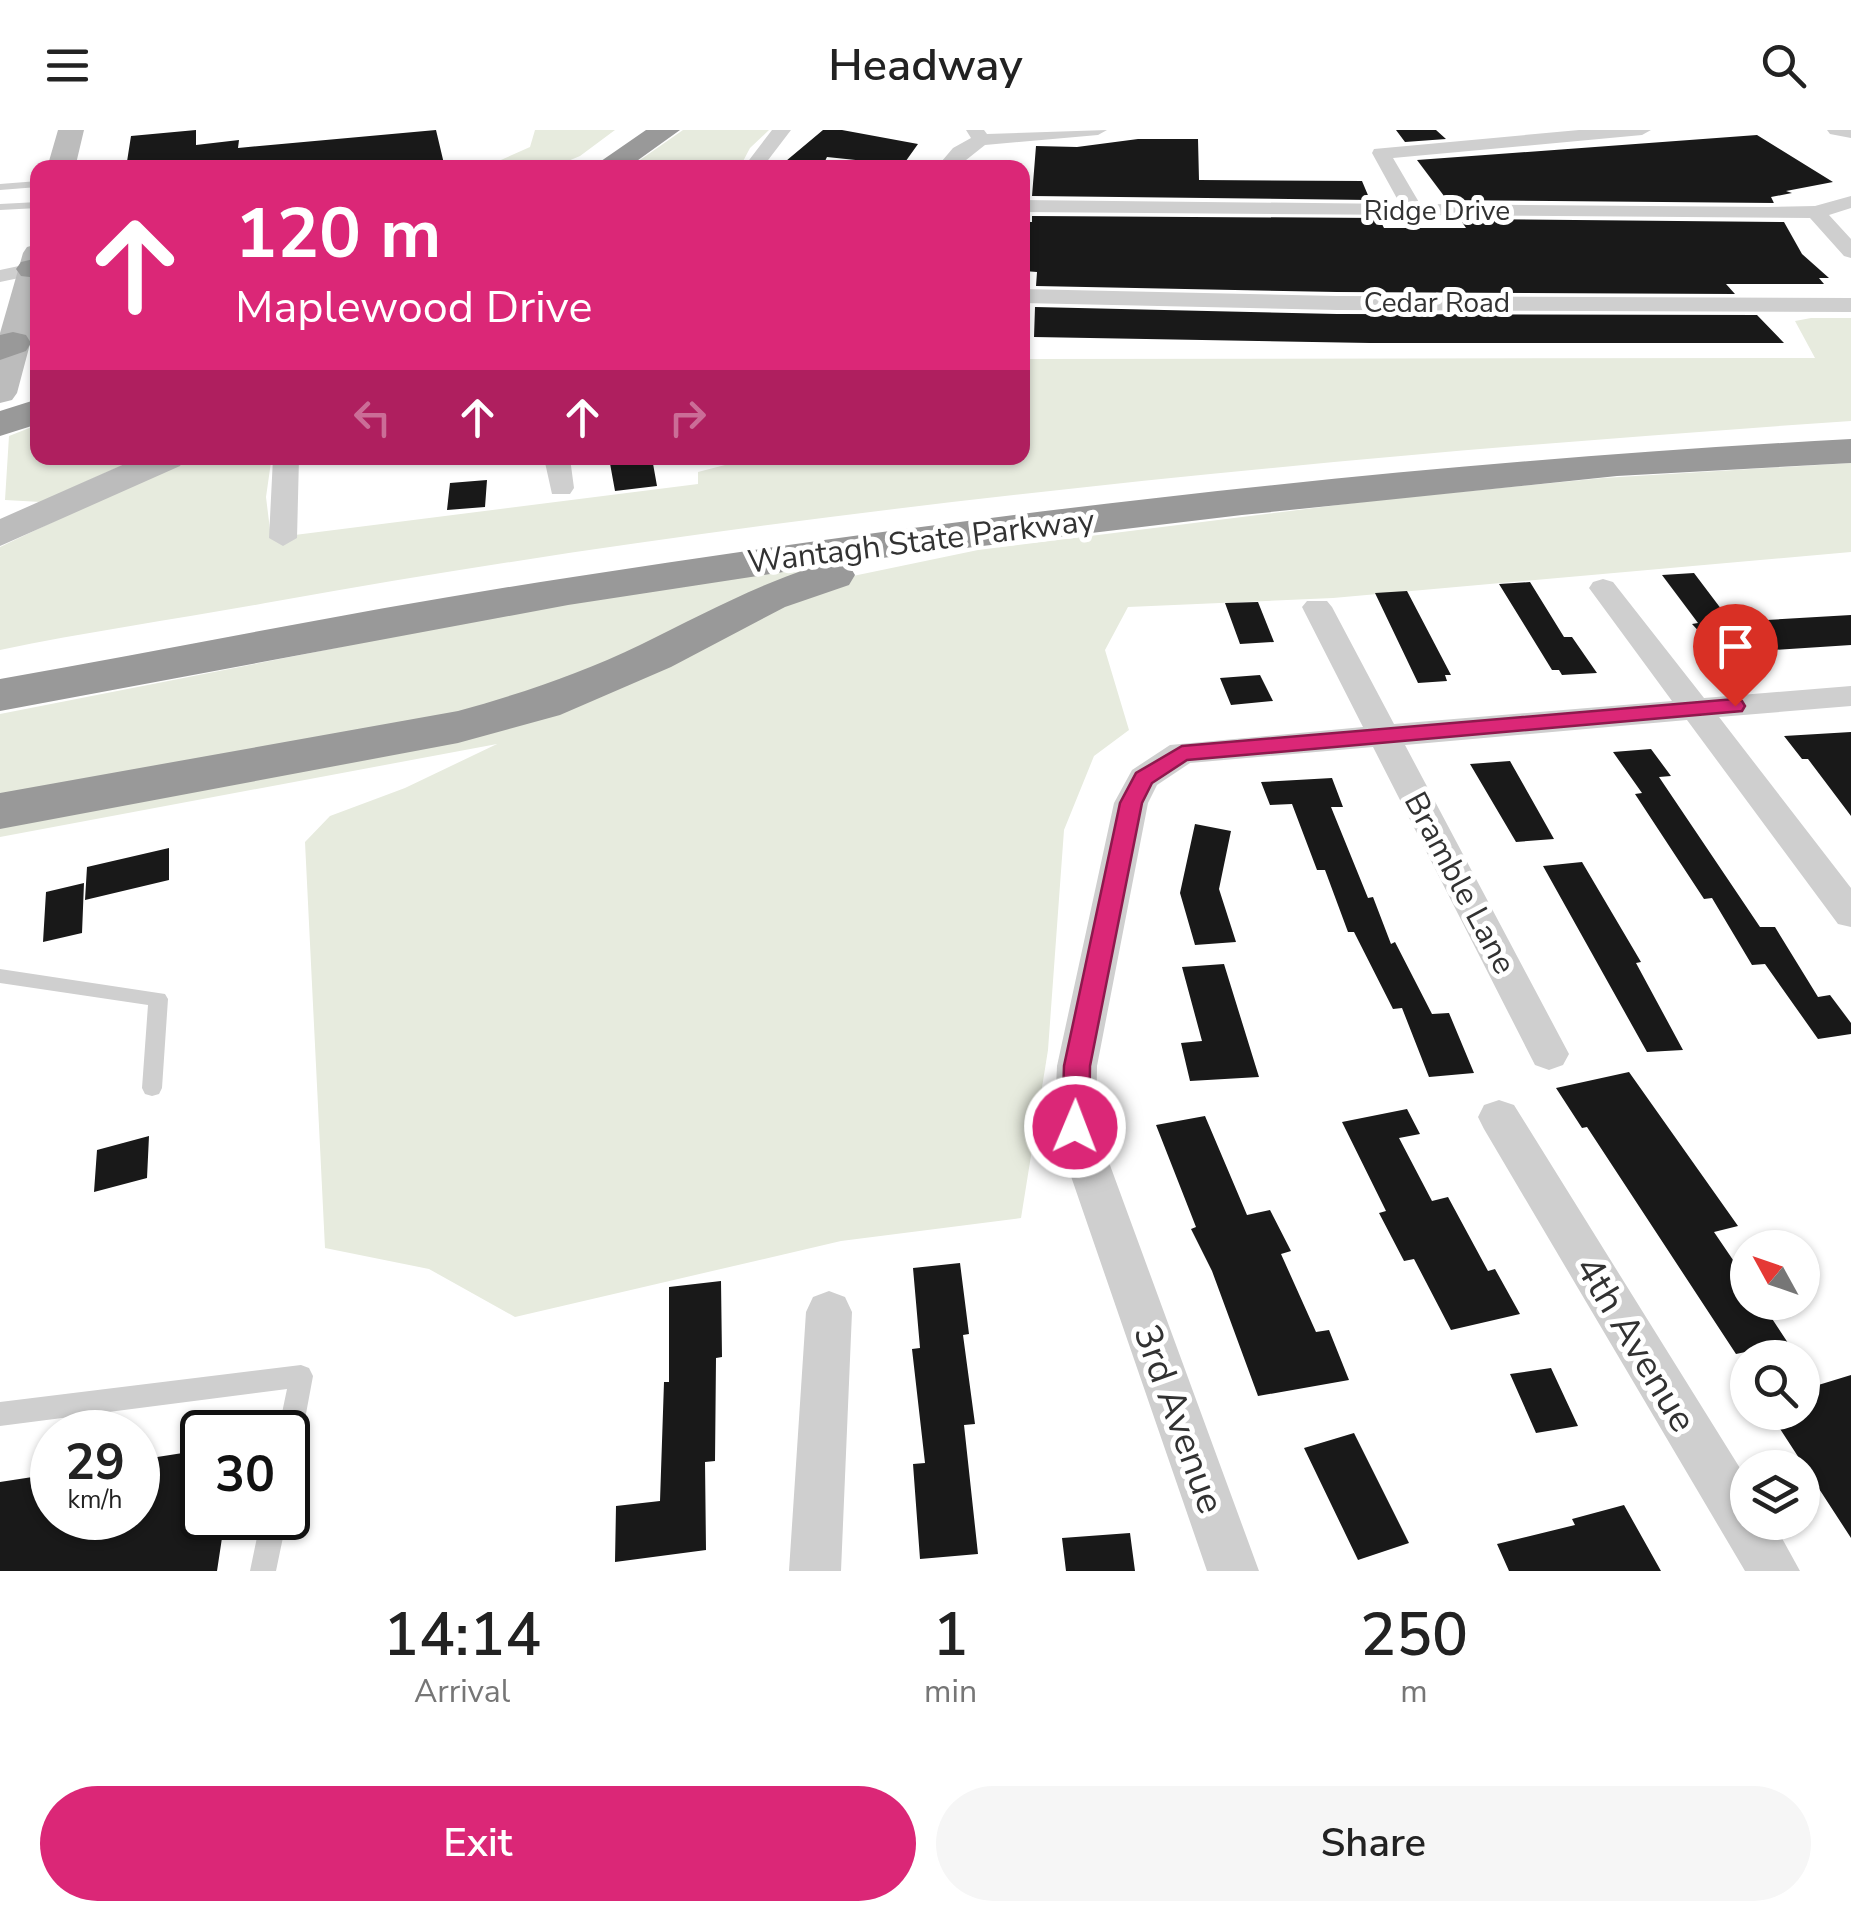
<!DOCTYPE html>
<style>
body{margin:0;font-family:"Nunito Sans",sans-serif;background:#f6f6f6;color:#222;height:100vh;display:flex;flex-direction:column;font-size:38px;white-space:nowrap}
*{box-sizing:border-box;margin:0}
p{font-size:32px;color:#767676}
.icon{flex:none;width:55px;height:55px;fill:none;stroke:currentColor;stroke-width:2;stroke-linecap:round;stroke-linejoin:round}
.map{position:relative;height:1441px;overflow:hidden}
.panel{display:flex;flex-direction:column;background:#fff;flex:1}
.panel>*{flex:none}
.banner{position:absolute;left:30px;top:30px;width:1000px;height:305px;border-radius:20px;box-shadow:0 2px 8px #0004;background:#db2777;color:#fff;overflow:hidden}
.needle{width:65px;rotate:310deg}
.fabs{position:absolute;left:1730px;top:1100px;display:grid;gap:20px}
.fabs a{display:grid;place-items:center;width:90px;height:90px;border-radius:50%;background:#fff;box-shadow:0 2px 8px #0004;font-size:50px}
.speed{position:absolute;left:30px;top:1280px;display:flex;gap:20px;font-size:50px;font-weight:700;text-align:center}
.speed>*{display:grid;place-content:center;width:130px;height:130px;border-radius:50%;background:#fff;box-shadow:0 2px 8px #0004;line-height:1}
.speed small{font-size:25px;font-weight:400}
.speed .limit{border:5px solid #111;border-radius:15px;background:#fff;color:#111}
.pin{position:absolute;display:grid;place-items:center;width:85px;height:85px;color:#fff;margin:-102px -42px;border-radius:50% 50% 50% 0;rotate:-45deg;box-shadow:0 0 10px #0007}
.pin .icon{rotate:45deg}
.me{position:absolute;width:110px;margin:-55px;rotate:1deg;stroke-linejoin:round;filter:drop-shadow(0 0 8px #0008)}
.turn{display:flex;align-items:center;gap:35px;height:210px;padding:0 40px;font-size:45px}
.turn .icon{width:130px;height:130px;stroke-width:2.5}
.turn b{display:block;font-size:70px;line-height:85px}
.lanes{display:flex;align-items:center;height:95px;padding:0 40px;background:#0003;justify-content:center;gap:50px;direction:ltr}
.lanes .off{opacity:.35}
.eta{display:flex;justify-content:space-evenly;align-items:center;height:170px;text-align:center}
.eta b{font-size:60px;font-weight:600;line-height:70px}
.primary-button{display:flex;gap:20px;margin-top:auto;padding:20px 40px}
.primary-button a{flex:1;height:115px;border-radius:60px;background:#db2777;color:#fff;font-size:40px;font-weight:600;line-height:115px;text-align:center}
.primary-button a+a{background:#f6f6f6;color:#222}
header{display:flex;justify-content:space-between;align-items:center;height:130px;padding:0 40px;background:#fff;font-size:45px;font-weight:600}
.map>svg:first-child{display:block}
</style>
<header><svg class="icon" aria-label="menu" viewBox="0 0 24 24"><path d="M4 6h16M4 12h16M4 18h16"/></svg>Headway<svg class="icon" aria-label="search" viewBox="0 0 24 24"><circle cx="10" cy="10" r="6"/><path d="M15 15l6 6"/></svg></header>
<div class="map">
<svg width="1851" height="1441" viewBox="0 0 1851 1441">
<rect width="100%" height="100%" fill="#fff"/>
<!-- green -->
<path fill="#e7ebde" d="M 535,0 L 615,0 L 580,26 L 554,37 L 485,37 L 530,17 Z
M 683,0 L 769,0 L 750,18 L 740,37 L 630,37 Z
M 1811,188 L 1851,188 L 1851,291 C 1324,327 797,378 277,471 C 185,488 91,501 0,520 L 0,417 L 188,328 L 267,328 L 271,332 L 266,367 L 271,408 L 698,354 L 698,342 L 752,328 L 1022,328 L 1023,229 L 1815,228 L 1795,191 Z
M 37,295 L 38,328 L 138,328 L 41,372 L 5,370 L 9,306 Z
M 1851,333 L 1851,422 L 1333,468 L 1128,477 L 1105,520 L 1129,600 L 1094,626 L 1064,700 L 1048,920 L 1021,1088 L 841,1111 L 515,1187 L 429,1139 L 325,1118 L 305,712 L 330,686 L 405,658 L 497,614 L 0,707 L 0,693 L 501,596 L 853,446 L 978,420 L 1378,370 L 1603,348 Z
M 889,424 L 799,446 L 534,566 L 413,597 L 0,670 L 0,584 L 341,517 L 445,491 Z"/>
<!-- building -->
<path fill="#191919" d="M 196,0 L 196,15 L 239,10 L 238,18 L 436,0 L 445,38 L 126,38 L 131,6 Z
M 823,0 L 842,0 L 918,14 L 903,35 L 827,27 L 824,33 L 786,31 Z
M 1396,0 L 1436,0 L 1446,9 L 1405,12 Z
M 1757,5 L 1833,52 L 1786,61 L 1792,63 L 1771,67 L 1774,73 L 1447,70 L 1417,30 Z
M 1138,9 L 1198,9 L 1199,50 L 1362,51 L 1370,70 L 1032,66 L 1036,16 L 1077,17 Z
M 1032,86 L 1379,88 L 1384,98 L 1466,98 L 1460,89 L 1784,92 L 1802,124 L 1829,148 L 1819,148 L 1824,154 L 1726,154 L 1735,164 L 1337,162 L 1036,156 L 1037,142 L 1024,141 L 1025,92 L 1032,92 Z
M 1035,177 L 1337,184 L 1757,185 L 1784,213 L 1370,213 L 1034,207 Z
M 609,328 L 652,328 L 657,356 L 615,361 Z
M 487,350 L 485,377 L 447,380 L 450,353 Z
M 1694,443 L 1731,492 L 1851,485 L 1851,515 L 1743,522 L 1750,530 L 1719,533 L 1699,509 L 1705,508 L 1692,494 L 1698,493 L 1662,445 Z
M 1530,452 L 1564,507 L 1572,507 L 1597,543 L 1562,545 L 1559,540 L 1552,540 L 1499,454 Z
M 1407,461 L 1451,545 L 1445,545 L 1447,551 L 1418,553 L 1375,463 Z
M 1258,472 L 1274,512 L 1240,514 L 1225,473 Z
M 1260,545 L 1273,571 L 1231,575 L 1220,548 Z
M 1851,602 L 1851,686 L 1808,629 L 1802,629 L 1784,606 Z
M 1651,619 L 1671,646 L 1659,647 L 1760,797 L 1775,797 L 1818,867 L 1830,865 L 1851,893 L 1851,904 L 1818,909 L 1765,834 L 1752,835 L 1712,768 L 1704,769 L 1635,664 L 1642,663 L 1613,622 Z
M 1510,631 L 1536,677 L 1554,709 L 1516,712 L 1470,634 Z
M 1332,648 L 1343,677 L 1331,677 L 1368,768 L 1373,767 L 1391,814 L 1395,812 L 1432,884 L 1449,883 L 1474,943 L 1429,947 L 1402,878 L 1393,879 L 1354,802 L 1348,802 L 1325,740 L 1317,740 L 1292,674 L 1270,675 L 1261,652 Z
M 1195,694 L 1231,701 L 1219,759 L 1236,812 L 1195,815 L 1180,763 Z
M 169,718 L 169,750 L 85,770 L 87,737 Z
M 1582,732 L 1641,832 L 1636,833 L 1683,920 L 1647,922 L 1543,736 Z
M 84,753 L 82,803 L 43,812 L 46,762 Z
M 1224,834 L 1259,947 L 1190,951 L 1181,913 L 1202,911 L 1182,837 Z
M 1629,942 L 1738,1096 L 1714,1102 L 1748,1152 L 1748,1172 L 1761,1172 L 1788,1213 L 1736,1224 L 1587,997 L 1582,998 L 1556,958 Z
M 1407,979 L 1420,1004 L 1399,1008 L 1432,1071 L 1448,1067 L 1488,1141 L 1495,1139 L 1520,1184 L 1451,1200 L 1414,1129 L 1404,1131 L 1379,1083 L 1386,1081 L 1342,992 Z
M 1205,986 L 1247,1085 L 1270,1080 L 1291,1121 L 1281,1124 L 1316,1202 L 1329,1200 L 1349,1250 L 1258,1266 L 1212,1141 L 1191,1099 L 1196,1097 L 1156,995 Z
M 149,1006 L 147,1048 L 94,1062 L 97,1020 Z
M 960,1133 L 969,1204 L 963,1205 L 975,1294 L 964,1295 L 978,1424 L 920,1429 L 913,1334 L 925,1333 L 912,1219 L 920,1218 L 913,1138 Z
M 721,1151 L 722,1227 L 716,1228 L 715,1331 L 705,1332 L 706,1420 L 615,1432 L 616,1376 L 660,1371 L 664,1252 L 669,1252 L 669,1157 Z
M 1551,1238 L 1578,1296 L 1536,1303 L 1510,1244 Z
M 1851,1245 L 1851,1408 L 1769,1282 L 1802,1282 L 1802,1260 Z
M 1354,1303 L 1409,1413 L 1358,1430 L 1304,1318 Z
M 202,1320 L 202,1388 L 225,1388 L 217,1441 L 0,1441 L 0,1352 L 52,1344 L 52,1388 L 138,1388 L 138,1330 Z
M 1624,1375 L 1661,1441 L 1509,1441 L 1497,1414 L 1575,1395 L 1572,1389 Z
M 1130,1403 L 1135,1441 L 1066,1441 L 1062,1408 Z"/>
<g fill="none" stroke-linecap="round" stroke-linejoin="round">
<!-- lane -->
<path fill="#cfcfcf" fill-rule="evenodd" d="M 38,51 L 38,57 L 0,60 L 0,54 Z
M 38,72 L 38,78 L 0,80 L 0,74 Z
M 0,839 L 165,864 L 168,869 L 162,958 L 159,964 L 152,966 L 145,964 L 142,958 L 148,875 L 0,853 Z
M 301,1235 L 309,1238 L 313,1246 L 300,1316 L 297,1325 L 288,1328 L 288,1302 L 278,1302 L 287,1259 L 0,1296 L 0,1272 Z
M 261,1388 L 287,1388 L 276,1441 L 250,1441 Z"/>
<!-- street -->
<path fill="#cfcfcf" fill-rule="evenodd" d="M 772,0 L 791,0 L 762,38 L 743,38 Z
M 966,0 L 984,0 L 987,4 L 1107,0 L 1098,5 L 985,15 L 956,38 L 936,38 L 953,18 L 971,8 Z
M 1579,0 L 1651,0 L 1642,5 L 1393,28 L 1420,74 L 1768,77 L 1815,76 L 1851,66 L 1851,78 L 1829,85 L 1851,109 L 1851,128 L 1844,126 L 1810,88 L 1022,82 L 1022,70 L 1400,74 L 1372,23 L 1374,19 Z
M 1827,0 L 1851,0 L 1851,8 L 1830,4 Z
M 33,133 L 38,134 L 38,144 L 0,152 L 0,140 Z
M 1022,159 L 1337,166 L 1851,168 L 1851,182 L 1337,180 L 1022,173 Z
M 273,328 L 299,328 L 297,408 L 283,416 L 269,408 Z
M 544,328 L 570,328 L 574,358 L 570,364 L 552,364 Z
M 1603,449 L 1613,452 L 1704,568 L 1851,556 L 1851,576 L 1719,587 L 1851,758 L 1851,797 L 1838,794 L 1687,590 L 1405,615 L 1569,924 L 1563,935 L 1549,940 L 1535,935 L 1373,617 L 1190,633 L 1157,655 L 1148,673 L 1097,936 L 1096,997 L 1259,1441 L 1207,1441 L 1054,997 L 1057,936 L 1114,673 L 1132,640 L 1170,615 L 1363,597 L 1302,477 L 1307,471 L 1327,471 L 1332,477 L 1394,594 L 1672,571 L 1589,458 L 1593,452 Z
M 1499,970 L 1514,975 L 1748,1351 L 1748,1392 L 1773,1392 L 1800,1441 L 1745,1441 L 1484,999 L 1478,987 L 1484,975 Z
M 829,1161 L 845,1167 L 852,1182 L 841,1441 L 789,1441 L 806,1182 L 813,1167 Z"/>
<!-- secondary -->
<path fill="#bcbcbc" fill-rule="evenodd" d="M 58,0 L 84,0 L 75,38 L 47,38 Z
M 38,114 L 38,184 L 17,263 L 12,270 L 0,273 L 0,203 L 23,123 L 27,117 Z
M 138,328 L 185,328 L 180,336 L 0,416 L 0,389 Z"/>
<!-- highway -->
<path fill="#999" fill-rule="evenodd" d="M 646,0 L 680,0 L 627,38 L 591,38 Z
M 38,128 L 38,148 L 21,146 L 16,139 L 21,132 Z
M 13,202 L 26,205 L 31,213 L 26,221 L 0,230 L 0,205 Z
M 38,269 L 38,294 L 0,306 L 0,281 Z
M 1851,309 L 1851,333 L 1617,346 L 1242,385 L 840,433 L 849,435 L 855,445 L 849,455 L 785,477 L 671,537 L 560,585 L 458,613 L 0,699 L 0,663 L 458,581 C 520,564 582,543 640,515 C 697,487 750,458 810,438 L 568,475 L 0,581 L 0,549 C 191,515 381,476 573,447 C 996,381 1423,332 1851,309 Z"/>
</g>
<!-- route -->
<path fill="#db2777" stroke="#8e194d" stroke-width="2.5" d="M 1735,569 L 1742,571 L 1745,576 L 1742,581 L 1187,630 L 1152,653 L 1142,673 L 1090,936 L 1089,997 L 1085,1005 L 1075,1009 L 1066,1005 L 1062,997 L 1064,936 L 1120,673 L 1136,643 L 1182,616 Z"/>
<g text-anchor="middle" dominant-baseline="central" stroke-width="10" stroke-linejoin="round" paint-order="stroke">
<!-- far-street labels -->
<g font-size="28" fill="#323232" stroke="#fff">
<text x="1437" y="81">Ridge Drive</text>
<text x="1437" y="173">Cedar Road</text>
</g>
<!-- street labels -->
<g font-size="32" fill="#323232" stroke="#fff">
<text transform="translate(921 411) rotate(-7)">Wantagh State Parkway</text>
<text transform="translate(1460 753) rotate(62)">Bramble Lane</text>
</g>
<!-- near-street labels -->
<g font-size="38" fill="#323232" stroke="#fff">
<text transform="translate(1636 1214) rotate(59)">4th Avenue</text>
<text transform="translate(1179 1289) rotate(70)">3rd Avenue</text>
</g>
</g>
</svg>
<div class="fabs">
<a><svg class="needle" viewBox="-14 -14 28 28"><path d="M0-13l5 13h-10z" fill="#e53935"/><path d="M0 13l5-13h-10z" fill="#767676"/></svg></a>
<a><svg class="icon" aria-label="search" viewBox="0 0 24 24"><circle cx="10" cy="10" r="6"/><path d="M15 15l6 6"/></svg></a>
<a><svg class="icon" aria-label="layers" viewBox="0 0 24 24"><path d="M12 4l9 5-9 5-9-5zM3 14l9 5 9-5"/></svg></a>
</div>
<div class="speed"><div>29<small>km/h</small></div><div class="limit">30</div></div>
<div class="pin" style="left:1735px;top:576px;background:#d93025"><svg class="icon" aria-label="arrive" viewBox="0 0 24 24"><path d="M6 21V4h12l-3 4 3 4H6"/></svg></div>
<svg class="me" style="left:1075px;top:997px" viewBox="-20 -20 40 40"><circle r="17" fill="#db2777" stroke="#fff" stroke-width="3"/><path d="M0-11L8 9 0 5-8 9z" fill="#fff"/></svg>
<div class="banner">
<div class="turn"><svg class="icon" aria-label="ahead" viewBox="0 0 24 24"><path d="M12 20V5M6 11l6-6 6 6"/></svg><div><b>120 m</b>Maplewood Drive</div></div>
<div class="lanes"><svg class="icon off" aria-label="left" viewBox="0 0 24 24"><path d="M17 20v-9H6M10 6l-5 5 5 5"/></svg><svg class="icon" aria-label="ahead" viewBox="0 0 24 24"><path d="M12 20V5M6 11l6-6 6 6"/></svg><svg class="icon" aria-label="ahead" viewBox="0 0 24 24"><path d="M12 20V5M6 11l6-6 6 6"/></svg><svg class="icon off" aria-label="right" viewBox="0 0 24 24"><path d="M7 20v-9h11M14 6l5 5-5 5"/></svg></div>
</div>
</div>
<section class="panel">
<div class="eta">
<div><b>14:14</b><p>Arrival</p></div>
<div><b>1</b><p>min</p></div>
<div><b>250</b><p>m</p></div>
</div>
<div class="primary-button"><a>Exit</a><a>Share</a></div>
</section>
